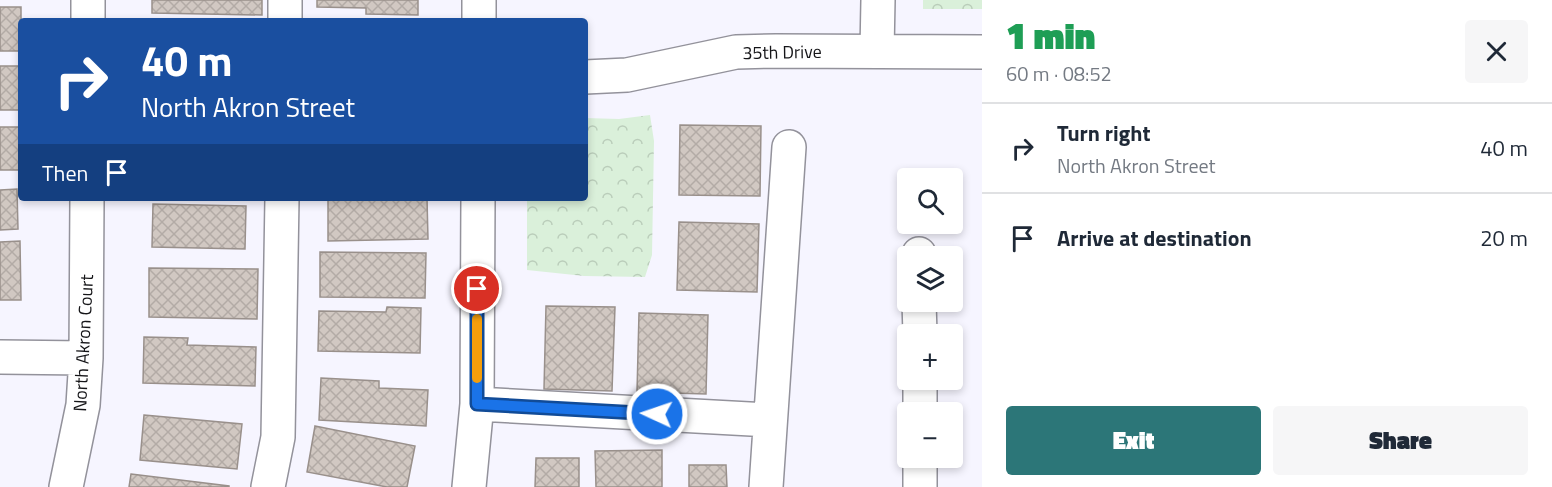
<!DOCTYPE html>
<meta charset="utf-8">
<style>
body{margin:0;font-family:"Titillium Web",sans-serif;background:#f6f6f7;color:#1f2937;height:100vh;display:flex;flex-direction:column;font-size:22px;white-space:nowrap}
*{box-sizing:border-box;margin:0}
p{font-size:20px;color:#747a83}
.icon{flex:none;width:33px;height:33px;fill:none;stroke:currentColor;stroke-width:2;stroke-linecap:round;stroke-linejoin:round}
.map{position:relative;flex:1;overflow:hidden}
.drawer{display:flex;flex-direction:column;background:#fff;width:570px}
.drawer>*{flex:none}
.hud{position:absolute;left:18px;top:18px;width:570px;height:183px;border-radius:6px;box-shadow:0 3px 9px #0003;background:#1a4fa0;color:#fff;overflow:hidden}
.fabs{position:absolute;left:897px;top:168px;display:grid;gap:12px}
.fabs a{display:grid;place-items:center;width:66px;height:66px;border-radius:6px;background:#fff;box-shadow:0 3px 9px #0003;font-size:30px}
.pin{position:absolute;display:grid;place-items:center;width:51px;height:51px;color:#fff;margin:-26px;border:3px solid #fff;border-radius:50%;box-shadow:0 2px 6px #0007}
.me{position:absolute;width:66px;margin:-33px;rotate:273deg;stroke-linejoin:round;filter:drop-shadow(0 0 4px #0008)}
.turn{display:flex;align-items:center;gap:21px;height:126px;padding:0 24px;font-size:27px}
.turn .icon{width:78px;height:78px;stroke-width:2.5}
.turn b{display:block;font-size:42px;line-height:51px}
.then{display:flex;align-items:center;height:57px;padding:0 24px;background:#0003;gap:12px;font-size:22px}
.round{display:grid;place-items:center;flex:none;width:63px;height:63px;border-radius:6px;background:#f6f6f7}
.headline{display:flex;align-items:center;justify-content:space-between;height:102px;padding:0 24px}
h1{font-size:36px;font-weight:800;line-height:45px;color:#1e9e55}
.primary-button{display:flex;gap:12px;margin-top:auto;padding:12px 24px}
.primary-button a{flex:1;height:69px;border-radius:6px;background:#2c7678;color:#fff;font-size:24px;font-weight:800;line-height:69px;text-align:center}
.primary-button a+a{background:#f6f6f7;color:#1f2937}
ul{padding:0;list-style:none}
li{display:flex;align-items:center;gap:18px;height:90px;padding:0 24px;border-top:2px solid #e0e1e3}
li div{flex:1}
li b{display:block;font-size:22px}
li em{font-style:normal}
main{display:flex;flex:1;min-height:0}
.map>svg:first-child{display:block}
</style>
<main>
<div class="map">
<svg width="982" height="487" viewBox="0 0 982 487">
<defs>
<pattern id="forest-crowns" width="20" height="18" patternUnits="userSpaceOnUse" patternTransform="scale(1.5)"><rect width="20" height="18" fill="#daf0da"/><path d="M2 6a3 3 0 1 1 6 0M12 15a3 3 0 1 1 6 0" fill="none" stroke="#bacdba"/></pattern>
<pattern id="building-cross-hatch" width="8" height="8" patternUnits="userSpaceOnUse" patternTransform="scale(1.5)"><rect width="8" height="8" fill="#d1c8c2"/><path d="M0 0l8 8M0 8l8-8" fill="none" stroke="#b3aba6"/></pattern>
</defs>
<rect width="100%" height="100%" fill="#f6f5ff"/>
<!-- forest -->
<path fill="url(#forest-crowns)" d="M 923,0 L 982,0 L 982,9 L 923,9 Z
M 650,115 L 654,141 L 652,255 L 645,277 L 584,276 L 527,270 L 527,198 L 585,198 L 585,118 L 619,119 Z"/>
<!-- building -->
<path fill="url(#building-cross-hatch)" stroke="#99908b" stroke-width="1.5" d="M 152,0 L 262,0 L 262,15 L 152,13 Z
M 317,0 L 418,0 L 418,15 L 366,14 L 366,8 L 317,7 Z
M 0,7 L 21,7 L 21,51 L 0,51 Z
M 0,66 L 21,66 L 21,110 L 0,110 Z
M 680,125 L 761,126 L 760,196 L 679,195 Z
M 0,127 L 21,127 L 20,170 L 0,170 Z
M 17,189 L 18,229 L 0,230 L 0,190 Z
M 328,198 L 427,198 L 428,239 L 328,241 Z
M 153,204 L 246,206 L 245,249 L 152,247 Z
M 679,222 L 759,224 L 757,292 L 677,290 Z
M 20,241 L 21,300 L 0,300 L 0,242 Z
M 320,252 L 426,253 L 425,298 L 320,297 Z
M 149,268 L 258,269 L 257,319 L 149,317 Z
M 546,306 L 615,307 L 612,391 L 544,389 Z
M 387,307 L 421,308 L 420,353 L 318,351 L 319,311 L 386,312 Z
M 639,313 L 708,315 L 706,394 L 637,392 Z
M 144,337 L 188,338 L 187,345 L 256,347 L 255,386 L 143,383 Z
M 321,378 L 379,381 L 379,388 L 428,390 L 426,426 L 319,420 Z
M 144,415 L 242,424 L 237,469 L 140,460 Z
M 315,426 L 415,446 L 407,487 L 387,487 L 307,472 Z
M 662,450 L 662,487 L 596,487 L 595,451 Z
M 536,458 L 579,458 L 579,487 L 535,487 Z
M 689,465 L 726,465 L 727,487 L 689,487 Z
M 131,474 L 229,486 L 229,487 L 129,487 Z"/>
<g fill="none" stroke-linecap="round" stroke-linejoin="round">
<!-- minor casing -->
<g stroke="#93929b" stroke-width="36">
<path id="minor" d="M 88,21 L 88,0
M 285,21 L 285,0
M 479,21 L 479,0
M 877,51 L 878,0
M 585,77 L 627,75 L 736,52 L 776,51 L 982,52
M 919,254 L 919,256
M 919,302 L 920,334
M 0,357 L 86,358
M 920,380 L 920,412
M 477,404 L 770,420
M 920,458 L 920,487
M 66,487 L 83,405 L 86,358 L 87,198
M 268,487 L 278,437 L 282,198
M 469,487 L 477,404 L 478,198
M 766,487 L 789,147"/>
</g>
<!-- minor -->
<use href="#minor" stroke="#fff" stroke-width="33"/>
</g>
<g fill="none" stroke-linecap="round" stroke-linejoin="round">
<!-- route casing -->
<g stroke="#114b97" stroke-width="15">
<path id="route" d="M 477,289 L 477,404 L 657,414"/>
</g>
<!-- route -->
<use href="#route" stroke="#1a73e8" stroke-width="10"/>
<!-- slow -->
<path stroke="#f59e0b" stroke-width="10" d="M 477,378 L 477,319"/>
</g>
<g text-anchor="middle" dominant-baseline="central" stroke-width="4.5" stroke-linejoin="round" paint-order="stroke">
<!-- street labels -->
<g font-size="18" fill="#151518" stroke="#fff">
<text transform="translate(782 52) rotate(-1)">35th Drive</text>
<text transform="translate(83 343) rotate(-87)">North Akron Court</text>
</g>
</g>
</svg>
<div class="fabs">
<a><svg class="icon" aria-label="search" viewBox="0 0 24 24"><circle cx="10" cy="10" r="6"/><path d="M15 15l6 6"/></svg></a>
<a><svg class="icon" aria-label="layers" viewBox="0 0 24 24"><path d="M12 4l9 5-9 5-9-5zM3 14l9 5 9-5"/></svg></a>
<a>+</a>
<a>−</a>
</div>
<div class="pin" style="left:477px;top:289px;background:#d93025"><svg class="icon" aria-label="arrive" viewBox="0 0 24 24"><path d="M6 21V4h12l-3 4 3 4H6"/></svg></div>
<svg class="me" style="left:657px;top:414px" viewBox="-20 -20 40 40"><circle r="17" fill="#1a73e8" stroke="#fff" stroke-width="3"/><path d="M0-11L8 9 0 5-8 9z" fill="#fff"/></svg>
<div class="hud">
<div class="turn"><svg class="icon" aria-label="right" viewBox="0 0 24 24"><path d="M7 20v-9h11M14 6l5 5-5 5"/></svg><div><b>40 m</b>North Akron Street</div></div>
<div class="then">Then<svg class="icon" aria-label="arrive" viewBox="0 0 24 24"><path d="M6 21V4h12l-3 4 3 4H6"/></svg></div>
</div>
</div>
<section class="drawer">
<div class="headline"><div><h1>1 min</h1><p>60 m · 08:52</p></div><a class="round"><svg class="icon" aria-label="close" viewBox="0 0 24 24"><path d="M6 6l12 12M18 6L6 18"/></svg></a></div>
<ul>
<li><svg class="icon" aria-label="right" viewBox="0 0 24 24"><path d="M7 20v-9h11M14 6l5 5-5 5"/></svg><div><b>Turn right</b><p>North Akron Street</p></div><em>40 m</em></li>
<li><svg class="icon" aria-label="arrive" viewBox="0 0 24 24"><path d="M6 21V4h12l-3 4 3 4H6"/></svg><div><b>Arrive at destination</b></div><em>20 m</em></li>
</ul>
<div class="primary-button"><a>Exit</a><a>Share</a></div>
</section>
</main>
